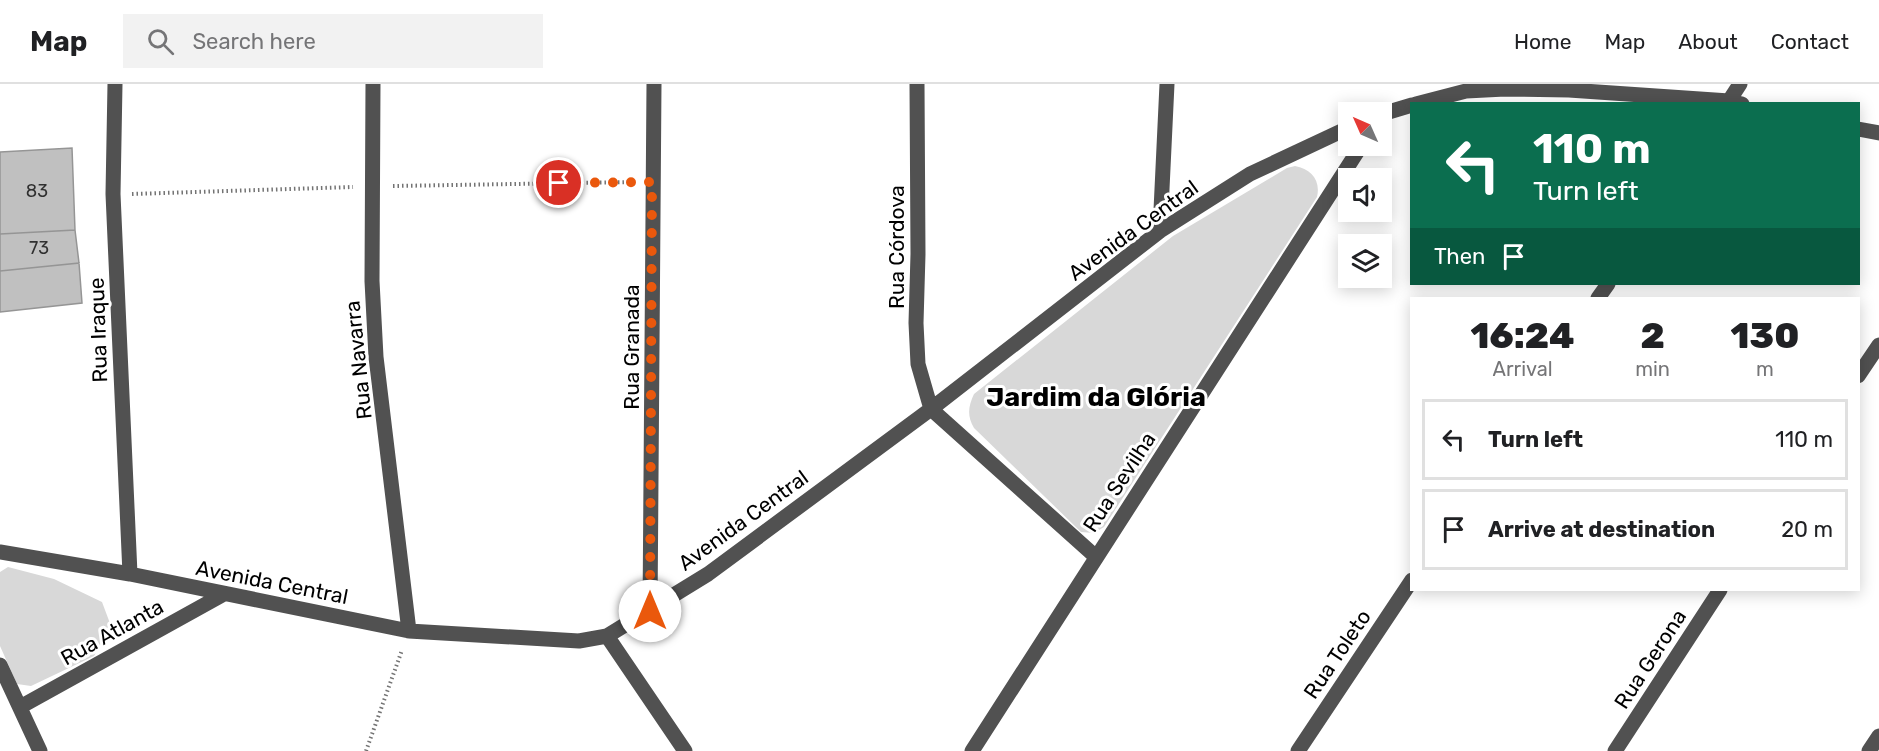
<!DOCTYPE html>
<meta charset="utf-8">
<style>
body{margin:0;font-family:Rubik,sans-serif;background:#f2f2f2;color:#202124;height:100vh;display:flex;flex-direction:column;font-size:22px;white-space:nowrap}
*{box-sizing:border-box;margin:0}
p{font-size:20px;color:#757577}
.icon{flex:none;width:33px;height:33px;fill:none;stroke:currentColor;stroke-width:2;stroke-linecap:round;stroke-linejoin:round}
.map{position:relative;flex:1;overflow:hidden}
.drawer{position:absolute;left:1410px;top:213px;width:450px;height:294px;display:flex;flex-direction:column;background:#fff;border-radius:0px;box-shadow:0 3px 15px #0003}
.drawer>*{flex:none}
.banner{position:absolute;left:1410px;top:18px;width:450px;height:183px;border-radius:0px;box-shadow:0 3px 15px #0003;background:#0b6e4f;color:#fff;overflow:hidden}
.needle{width:39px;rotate:315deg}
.controls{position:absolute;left:1338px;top:18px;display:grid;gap:12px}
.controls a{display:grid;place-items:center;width:54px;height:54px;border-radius:0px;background:#fff;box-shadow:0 3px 15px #0003;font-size:30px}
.pin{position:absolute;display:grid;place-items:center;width:51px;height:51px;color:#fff;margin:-26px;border:3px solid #fff;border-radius:50%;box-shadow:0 2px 6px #0007}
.me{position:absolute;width:66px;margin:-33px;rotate:0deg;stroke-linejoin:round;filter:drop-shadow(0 0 4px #0008)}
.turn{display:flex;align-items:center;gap:21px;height:126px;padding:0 24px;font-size:27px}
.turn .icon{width:78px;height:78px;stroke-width:2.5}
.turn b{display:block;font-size:42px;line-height:51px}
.then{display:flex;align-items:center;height:57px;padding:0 24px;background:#0003;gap:12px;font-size:22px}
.eta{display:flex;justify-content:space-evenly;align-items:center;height:102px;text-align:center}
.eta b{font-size:36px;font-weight:800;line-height:42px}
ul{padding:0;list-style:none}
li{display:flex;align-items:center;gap:18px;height:81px;margin:0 12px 9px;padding:0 12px;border:3px solid #e0e0e0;border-radius:0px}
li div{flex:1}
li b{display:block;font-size:22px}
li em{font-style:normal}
header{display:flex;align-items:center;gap:36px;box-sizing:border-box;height:84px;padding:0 30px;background:#fff;border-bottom:2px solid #e0e0e0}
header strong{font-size:28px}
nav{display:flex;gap:33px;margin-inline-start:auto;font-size:21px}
.search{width:420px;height:54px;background:#f2f2f2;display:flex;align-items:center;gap:15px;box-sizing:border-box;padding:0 21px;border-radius:0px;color:#757577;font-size:22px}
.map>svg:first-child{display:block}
</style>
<header>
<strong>Map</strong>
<div class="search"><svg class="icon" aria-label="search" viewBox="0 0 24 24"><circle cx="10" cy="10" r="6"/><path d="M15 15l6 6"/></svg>Search here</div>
<nav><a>Home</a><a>Map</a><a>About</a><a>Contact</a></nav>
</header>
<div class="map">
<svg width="1879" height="667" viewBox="0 0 1879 667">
<rect width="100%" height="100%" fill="#fff"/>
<!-- green -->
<path fill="#d8d8d8" d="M 1295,82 C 1311,85 1321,96 1317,113 L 1104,443 L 1094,449 L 1081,448 L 974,344 C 967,332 968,323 974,310 L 1173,152 L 1287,84 Z
M 8,483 L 54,495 L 102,518 L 111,542 L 94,572 L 31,602 L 17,600 L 0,562 L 0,488 Z"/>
<!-- building -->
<path fill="#c0c0c0" stroke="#959595" stroke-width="1.5" d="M 72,64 L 75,146 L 0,150 L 0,68 Z
M 75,146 L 79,179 L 0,187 L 0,150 Z
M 79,179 L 82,219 L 0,228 L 0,187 Z"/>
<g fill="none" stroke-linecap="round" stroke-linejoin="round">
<!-- path -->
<path stroke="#737373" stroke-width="4" stroke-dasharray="1.5 3" stroke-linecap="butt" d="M 393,102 L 635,98
M 132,110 L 353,103
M 366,667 L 402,566"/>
<!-- minor -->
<path stroke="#515151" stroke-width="15" d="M 115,0 L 113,110 L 130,490
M 373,0 L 372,197 L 376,273 L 409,547
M 917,0 L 918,170 L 916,239 L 918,280 L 931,325 L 1096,473
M 1416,20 L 1466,7 L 1505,5 L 1569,6 L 1729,17 L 1742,20
M 1727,20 L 1740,0
M 1382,30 L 1412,21
M 1858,45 L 1879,49
M 1160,147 L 1167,0
M 1598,214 L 1608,200
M 1858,292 L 1879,261
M 0,468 L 130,490 L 409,547 L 579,557 L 607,552 L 708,490 L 931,325 L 1160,147 L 1250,90 L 1348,44
M 650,527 L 654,0
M 607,552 L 685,667
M 0,581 L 40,667
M 20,623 L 224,510
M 972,667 L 1361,62
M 1298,667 L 1412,496
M 1615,667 L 1720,506
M 1869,667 L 1879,652"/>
</g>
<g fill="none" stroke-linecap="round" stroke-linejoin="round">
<!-- route -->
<path stroke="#ea580c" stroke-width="10" stroke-dasharray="0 18" d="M 559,99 L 652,98 L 650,527"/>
</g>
<g text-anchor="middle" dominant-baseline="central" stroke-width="6" stroke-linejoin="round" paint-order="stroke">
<!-- number labels -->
<g font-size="18" fill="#303030">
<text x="37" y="107">83</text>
<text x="39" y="164">73</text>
</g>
<!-- street labels -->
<g font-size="21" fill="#000" stroke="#fff">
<text transform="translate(1133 146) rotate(-36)">Avenida Central</text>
<text transform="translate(896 163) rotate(-90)">Rua Córdova</text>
<text transform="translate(98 246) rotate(-92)">Rua Iraque</text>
<text transform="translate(631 263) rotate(-90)">Rua Granada</text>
<text transform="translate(358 276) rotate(-96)">Rua Navarra</text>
<text transform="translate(1119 398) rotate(-57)">Rua Sevilha</text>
<text transform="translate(743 436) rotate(-36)">Avenida Central</text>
<text transform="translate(272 498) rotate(11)">Avenida Central</text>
<text transform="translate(112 548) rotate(-29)">Rua Atlanta</text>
<text transform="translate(1337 570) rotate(-56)">Rua Toleto</text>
<text transform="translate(1650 575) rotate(-57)">Rua Gerona</text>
</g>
<!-- district labels -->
<g font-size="27" font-weight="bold" fill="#000" stroke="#fff">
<text x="1096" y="313">Jardim da Glória</text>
</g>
</g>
</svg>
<div class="controls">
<a><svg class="needle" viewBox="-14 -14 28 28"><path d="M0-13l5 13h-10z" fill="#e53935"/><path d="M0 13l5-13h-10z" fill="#757577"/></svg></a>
<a><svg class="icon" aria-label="sound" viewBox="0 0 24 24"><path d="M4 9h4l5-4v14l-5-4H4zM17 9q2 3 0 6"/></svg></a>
<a><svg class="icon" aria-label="layers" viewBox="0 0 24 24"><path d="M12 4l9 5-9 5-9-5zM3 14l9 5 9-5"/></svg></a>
</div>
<div class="pin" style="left:559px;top:99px;background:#d93025"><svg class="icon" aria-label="arrive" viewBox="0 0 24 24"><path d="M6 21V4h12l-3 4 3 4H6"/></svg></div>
<svg class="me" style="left:650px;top:527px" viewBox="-20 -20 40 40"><circle r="19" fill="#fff"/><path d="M0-13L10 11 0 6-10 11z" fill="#ea580c"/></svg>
<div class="banner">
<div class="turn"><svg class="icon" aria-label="left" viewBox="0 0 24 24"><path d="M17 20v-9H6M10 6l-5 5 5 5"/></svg><div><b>110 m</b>Turn left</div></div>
<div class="then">Then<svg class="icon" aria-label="arrive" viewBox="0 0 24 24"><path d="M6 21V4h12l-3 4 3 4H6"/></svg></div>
</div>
<section class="drawer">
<div class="eta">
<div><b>16:24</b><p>Arrival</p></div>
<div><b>2</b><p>min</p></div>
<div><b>130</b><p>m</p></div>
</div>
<ul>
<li><svg class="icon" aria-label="left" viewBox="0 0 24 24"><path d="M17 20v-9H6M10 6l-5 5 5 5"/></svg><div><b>Turn left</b></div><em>110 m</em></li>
<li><svg class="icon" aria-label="arrive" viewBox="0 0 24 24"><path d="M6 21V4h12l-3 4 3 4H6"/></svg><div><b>Arrive at destination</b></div><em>20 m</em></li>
</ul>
</section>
</div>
